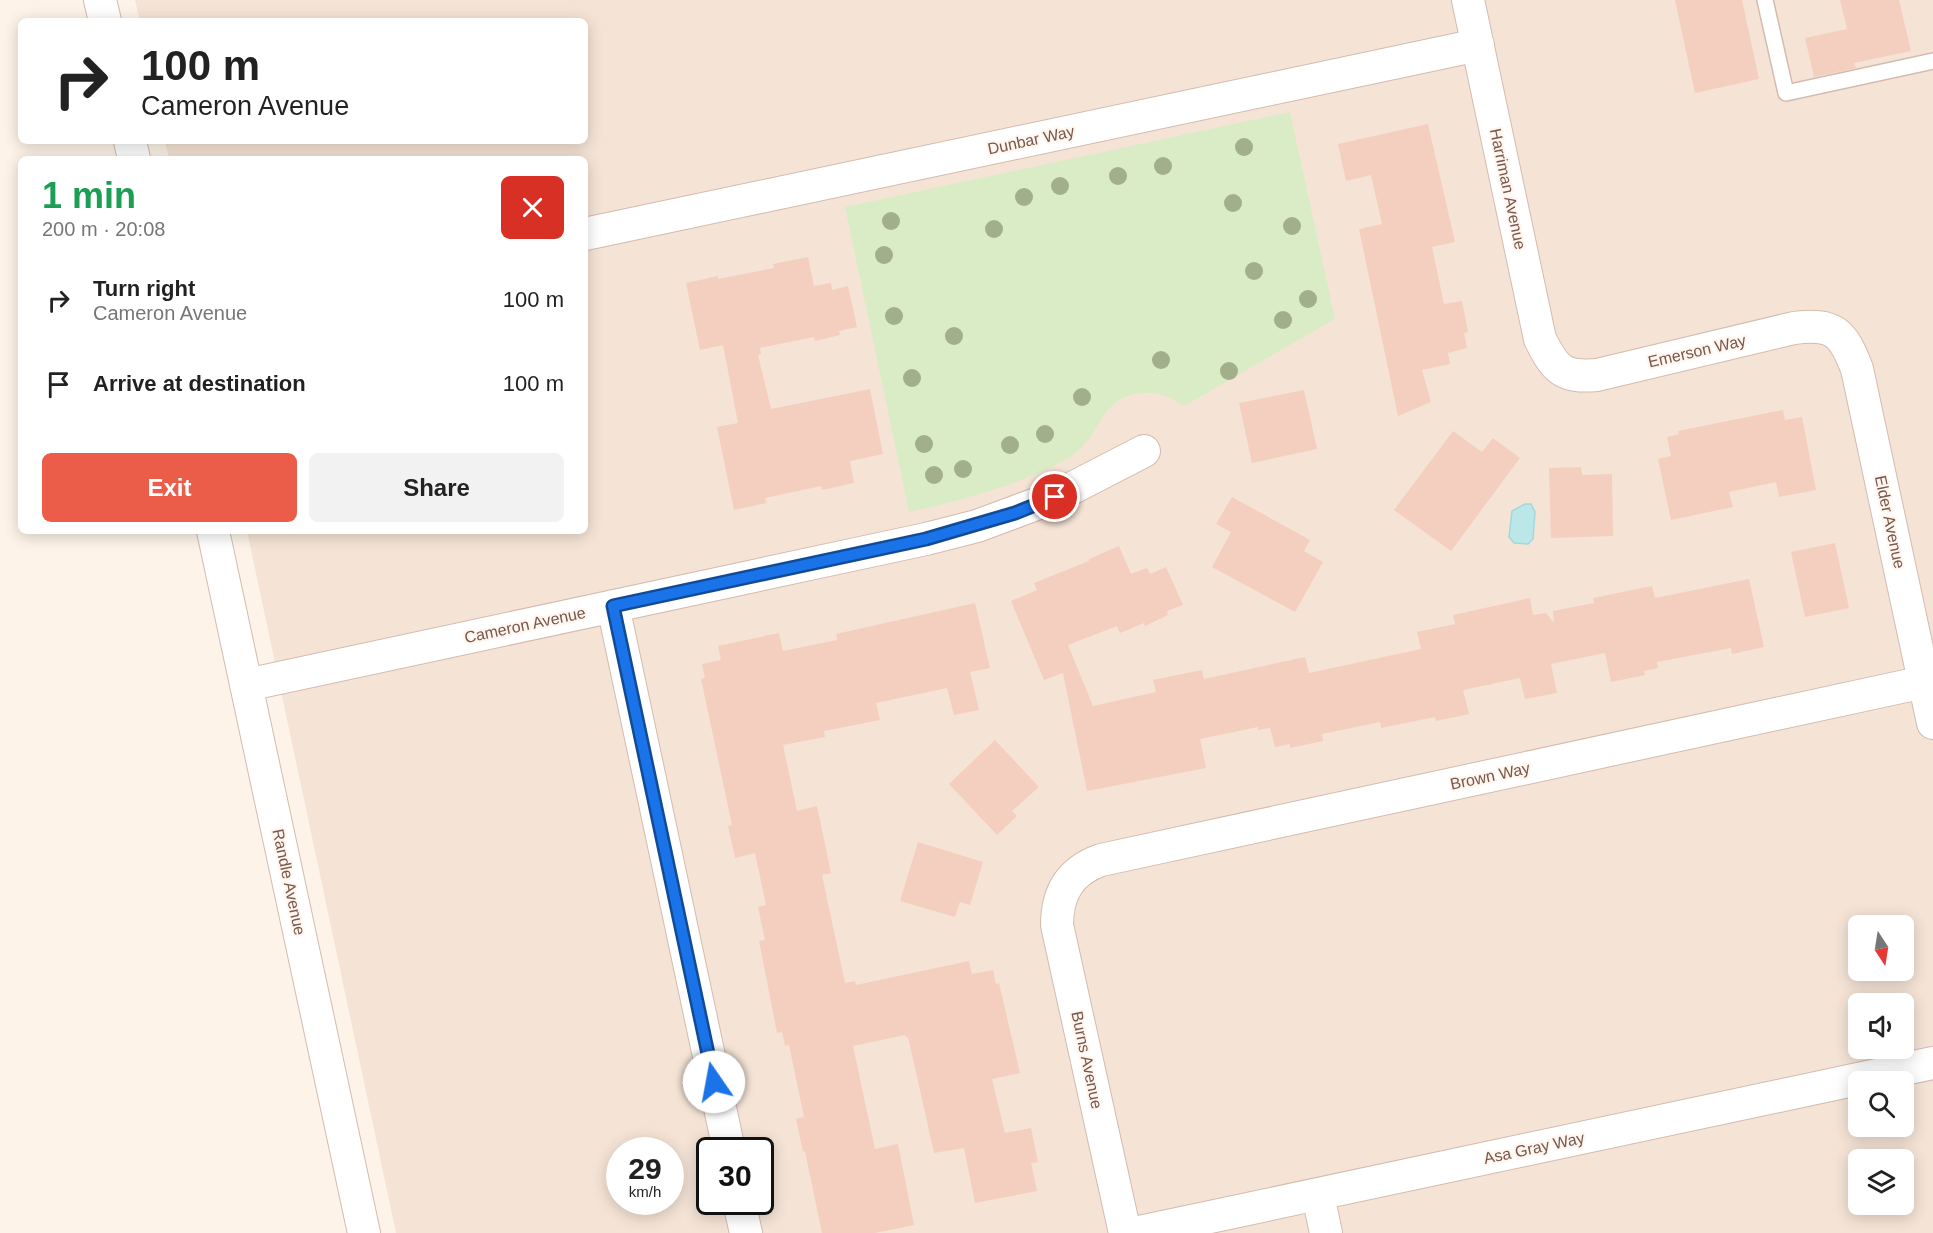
<!DOCTYPE html>
<meta charset="utf-8">
<style>
body{margin:0;font-family:Arial,sans-serif;background:#f2f2f2;color:#222;height:100vh;display:flex;flex-direction:column;font-size:22px;white-space:nowrap}
*{box-sizing:border-box;margin:0}
p{font-size:20px;color:#767676}
.icon{flex:none;width:33px;height:33px;fill:none;stroke:currentColor;stroke-width:2;stroke-linecap:round;stroke-linejoin:round}
.map{position:relative;flex:1;overflow:hidden}
.sheet{position:absolute;left:18px;top:156px;width:570px;height:378px;display:flex;flex-direction:column;background:#fff;border-radius:9px;box-shadow:0 3px 15px #0003}
.sheet>*{flex:none}
.hud{position:absolute;left:18px;top:18px;width:570px;height:126px;border-radius:9px;box-shadow:0 3px 15px #0003;background:#fff;color:#222;overflow:hidden}
.needle{width:39px;rotate:168deg}
.controls{position:absolute;left:1848px;top:915px;display:grid;gap:12px}
.controls a{display:grid;place-items:center;width:66px;height:66px;border-radius:9px;background:#fff;box-shadow:0 3px 15px #0003;font-size:30px}
.speed{position:absolute;left:606px;top:1137px;display:flex;gap:12px;font-size:30px;font-weight:700;text-align:center}
.speed>*{display:grid;place-content:center;width:78px;height:78px;border-radius:50%;background:#fff;box-shadow:0 3px 15px #0003;line-height:1}
.speed small{font-size:15px;font-weight:400}
.speed .limit{border:3px solid #111;border-radius:9px;background:#fff;color:#111}
.pin{position:absolute;display:grid;place-items:center;width:51px;height:51px;color:#fff;margin:-26px;border:3px solid #fff;border-radius:50%;box-shadow:0 2px 6px #0007}
.me{position:absolute;width:66px;margin:-33px;rotate:348deg;stroke-linejoin:round;filter:drop-shadow(0 0 4px #0008)}
.turn{display:flex;align-items:center;gap:21px;height:126px;padding:0 24px;font-size:27px}
.turn .icon{width:78px;height:78px;stroke-width:2.5}
.turn b{display:block;font-size:42px;line-height:51px}
.round{display:grid;place-items:center;flex:none;width:63px;height:63px;border-radius:9px;background:#f2f2f2}
.headline{display:flex;align-items:center;justify-content:space-between;height:102px;padding:0 24px}
h1{font-size:36px;font-weight:800;line-height:45px;color:#1e9e55}
.primary-button{display:flex;gap:12px;margin-top:auto;padding:12px 24px}
.primary-button a{flex:1;height:69px;border-radius:9px;background:#eb5c49;color:#fff;font-size:24px;font-weight:800;line-height:69px;text-align:center}
.primary-button a+a{background:#f2f2f2;color:#222}
ul{padding:0;list-style:none}
li{display:flex;align-items:center;gap:18px;height:84px;padding:0 24px}
li div{flex:1}
li b{display:block;font-size:22px}
li em{font-style:normal}
.map>svg:first-child{display:block}
</style>
<div class="map">
<svg width="1933" height="1233" viewBox="0 0 1933 1233">
<rect width="100%" height="100%" fill="#fdf3e8"/>
<!-- residential -->
<path fill="#f5e4d6" fill-rule="evenodd" d="M 135,0 L 1933,0 L 1933,1233 L 396,1233 L 247,531 L 585,531 L 585,159 L 169,159 L 165,141 L 585,141 L 585,21 L 140,21 ZM 1858,926 L 1904,926 L 1904,970 L 1858,970 ZM 1858,1004 L 1904,1004 L 1904,1048 L 1858,1048 ZM 1858,1082 L 1904,1082 L 1904,1126 L 1858,1126 ZM 620,1150 L 670,1150 L 670,1202 L 620,1202 ZM 710,1150 L 760,1150 L 760,1202 L 710,1202 ZM 1858,1160 L 1904,1160 L 1904,1204 L 1858,1204 Z"/>
<!-- green -->
<path fill="#d9ecc5" d="M 1290,112 L 1335,319 L 1184,406 C 1167,394 1149,389 1128,396 C 1100,406 1098,435 1077,452 C 1039,480 955,502 909,512 L 845,207 Z"/>
<!-- water -->
<path fill="#bbe7e8" stroke="#a1d8db" stroke-width="1.5" d="M 1525,504 L 1531,504 L 1535,512 L 1533,539 L 1528,544 L 1514,543 L 1509,537 L 1512,511 Z"/>
<!-- building -->
<path fill="#f4cebe" d="M 1675,0 L 1742,0 L 1759,79 L 1695,93 Z
M 1840,0 L 1899,0 L 1911,51 L 1854,63 L 1856,68 L 1814,77 L 1805,38 L 1847,29 Z
M 1428,124 L 1455,242 L 1432,247 L 1444,304 L 1462,301 L 1468,332 L 1464,333 L 1467,348 L 1448,353 L 1450,364 L 1422,370 L 1431,402 L 1398,416 L 1359,229 L 1382,224 L 1371,175 L 1346,181 L 1338,144 Z
M 808,257 L 814,286 L 831,283 L 832,290 L 848,286 L 857,327 L 839,331 L 840,335 L 815,341 L 814,337 L 760,348 L 761,354 L 758,355 L 771,409 L 870,389 L 883,454 L 850,461 L 854,483 L 822,490 L 821,486 L 765,498 L 766,503 L 734,510 L 717,427 L 738,423 L 723,345 L 700,350 L 686,283 L 718,276 L 718,279 L 774,268 L 773,264 Z
M 1304,390 L 1317,449 L 1252,463 L 1239,403 Z
M 1783,410 L 1785,420 L 1802,417 L 1816,490 L 1779,497 L 1776,482 L 1729,492 L 1733,507 L 1671,520 L 1658,459 L 1671,456 L 1667,437 L 1679,434 L 1678,431 Z
M 1453,431 L 1482,452 L 1493,438 L 1520,458 L 1451,551 L 1394,510 Z
M 1581,467 L 1582,475 L 1612,474 L 1613,536 L 1551,538 L 1549,468 Z
M 1232,497 L 1310,540 L 1304,551 L 1323,562 L 1295,612 L 1212,567 L 1231,532 L 1216,524 Z
M 1835,543 L 1849,608 L 1805,617 L 1791,552 Z
M 1119,546 L 1131,574 L 1147,568 L 1150,574 L 1166,567 L 1183,605 L 1167,611 L 1168,615 L 1145,626 L 1144,623 L 1120,633 L 1117,626 L 1068,645 L 1093,706 L 1156,692 L 1153,680 L 1202,670 L 1204,679 L 1305,657 L 1309,673 L 1421,649 L 1417,632 L 1455,624 L 1453,615 L 1530,598 L 1533,615 L 1546,613 L 1554,623 L 1553,611 L 1594,603 L 1593,598 L 1652,586 L 1655,598 L 1749,579 L 1764,647 L 1732,654 L 1731,648 L 1657,662 L 1658,668 L 1644,671 L 1645,675 L 1611,682 L 1605,653 L 1551,664 L 1557,693 L 1525,699 L 1520,678 L 1463,690 L 1469,714 L 1436,721 L 1435,717 L 1381,728 L 1380,722 L 1322,734 L 1323,741 L 1290,748 L 1290,744 L 1275,747 L 1270,728 L 1258,730 L 1258,727 L 1200,739 L 1206,768 L 1087,791 L 1063,673 L 1044,680 L 1011,601 L 1037,590 L 1034,583 L 1089,561 L 1089,559 Z
M 975,603 L 990,668 L 970,672 L 979,710 L 954,715 L 947,688 L 876,703 L 880,720 L 824,731 L 825,737 L 783,745 L 797,811 L 817,806 L 831,873 L 822,875 L 845,983 L 855,981 L 856,985 L 969,961 L 972,974 L 993,970 L 996,984 L 999,983 L 1020,1073 L 992,1079 L 1005,1133 L 1031,1128 L 1038,1162 L 1031,1163 L 1037,1191 L 975,1203 L 964,1148 L 934,1153 L 908,1037 L 905,1037 L 905,1035 L 853,1046 L 875,1149 L 898,1144 L 914,1225 L 875,1233 L 822,1233 L 805,1151 L 803,1152 L 796,1119 L 804,1117 L 789,1045 L 785,1046 L 782,1032 L 777,1033 L 759,941 L 765,940 L 758,907 L 766,905 L 755,853 L 735,858 L 728,826 L 732,825 L 701,679 L 705,678 L 702,664 L 721,660 L 718,646 L 779,633 L 783,651 L 837,640 L 836,634 Z
M 995,740 L 1039,787 L 1012,811 L 1017,816 L 997,835 L 949,784 Z
M 918,842 L 983,862 L 970,905 L 960,902 L 955,917 L 900,901 Z"/>
<g fill="none" stroke-linecap="round" stroke-linejoin="round">
<!-- service casing -->
<g stroke="#d3bbaf" stroke-width="18">
<path id="service" d="M 1765,0 L 1786,93 L 1933,61"/>
</g>
<!-- minor casing -->
<g stroke="#d3bbaf" stroke-width="34">
<path id="minor" d="M 100,0 L 105,21
M 1468,0 L 1540,339 C 1555,369 1562,378 1597,375 L 1794,328 C 1834,323 1843,332 1857,369 L 1933,723
M 130,141 L 134,159
M 585,234 L 1478,45
M 213,531 L 364,1233
M 613,606 L 729,1150
M 246,685 L 926,539 L 977,526 L 1055,497 L 1144,451
M 1318,1195 L 1326,1233
M 739,1202 L 746,1233
M 1125,1233 L 1057,925 C 1057,893 1070,871 1101,860 L 1924,682
M 1135,1233 L 1933,1063"/>
</g>
<!-- service -->
<use href="#service" stroke="#fff" stroke-width="15"/>
<!-- minor -->
<use href="#minor" stroke="#fff" stroke-width="32"/>
</g>
<!-- trees -->
<g fill="#a1b08b">
<circle cx="1244" cy="147" r="9"/>
<circle cx="1163" cy="166" r="9"/>
<circle cx="1118" cy="176" r="9"/>
<circle cx="1060" cy="186" r="9"/>
<circle cx="1024" cy="197" r="9"/>
<circle cx="1233" cy="203" r="9"/>
<circle cx="891" cy="221" r="9"/>
<circle cx="1292" cy="226" r="9"/>
<circle cx="994" cy="229" r="9"/>
<circle cx="884" cy="255" r="9"/>
<circle cx="1254" cy="271" r="9"/>
<circle cx="1308" cy="299" r="9"/>
<circle cx="894" cy="316" r="9"/>
<circle cx="1283" cy="320" r="9"/>
<circle cx="954" cy="336" r="9"/>
<circle cx="1161" cy="360" r="9"/>
<circle cx="1229" cy="371" r="9"/>
<circle cx="912" cy="378" r="9"/>
<circle cx="1082" cy="397" r="9"/>
<circle cx="1045" cy="434" r="9"/>
<circle cx="924" cy="444" r="9"/>
<circle cx="1010" cy="445" r="9"/>
<circle cx="963" cy="469" r="9"/>
<circle cx="934" cy="475" r="9"/>
</g>
<g fill="none" stroke-linecap="round" stroke-linejoin="round">
<!-- route casing -->
<g stroke="#114b97" stroke-width="15">
<path id="route" d="M 714,1082 L 613,606 L 926,539 L 1015,513 L 1055,497"/>
</g>
<!-- route -->
<use href="#route" stroke="#1a73e8" stroke-width="10"/>
</g>
<g text-anchor="middle" dominant-baseline="central" stroke-width="4.5" stroke-linejoin="round" paint-order="stroke">
<!-- street labels -->
<g font-size="16" fill="#79564a" stroke="#fff7ef">
<text transform="translate(1031 140) rotate(-12)">Dunbar Way</text>
<text transform="translate(1508 189) rotate(78)">Harriman Avenue</text>
<text transform="translate(1697 351) rotate(-13)">Emerson Way</text>
<text transform="translate(1890 522) rotate(78)">Elder Avenue</text>
<text transform="translate(525 625) rotate(-12)">Cameron Avenue</text>
<text transform="translate(1490 776) rotate(-12)">Brown Way</text>
<text transform="translate(289 882) rotate(78)">Randle Avenue</text>
<text transform="translate(1087 1060) rotate(78)">Burns Avenue</text>
<text transform="translate(1534 1148) rotate(-12)">Asa Gray Way</text>
</g>
</g>
</svg>
<div class="controls">
<a><svg class="needle" viewBox="-14 -14 28 28"><path d="M0-13l5 13h-10z" fill="#e53935"/><path d="M0 13l5-13h-10z" fill="#767676"/></svg></a>
<a><svg class="icon" aria-label="sound" viewBox="0 0 24 24"><path d="M4 9h4l5-4v14l-5-4H4zM17 9q2 3 0 6"/></svg></a>
<a><svg class="icon" aria-label="search" viewBox="0 0 24 24"><circle cx="10" cy="10" r="6"/><path d="M15 15l6 6"/></svg></a>
<a><svg class="icon" aria-label="layers" viewBox="0 0 24 24"><path d="M12 4l9 5-9 5-9-5zM3 14l9 5 9-5"/></svg></a>
</div>
<div class="speed"><div>29<small>km/h</small></div><div class="limit">30</div></div>
<div class="pin" style="left:1055px;top:497px;background:#d93025"><svg class="icon" aria-label="arrive" viewBox="0 0 24 24"><path d="M6 21V4h12l-3 4 3 4H6"/></svg></div>
<svg class="me" style="left:714px;top:1082px" viewBox="-20 -20 40 40"><circle r="19" fill="#fff"/><path d="M0-13L10 11 0 6-10 11z" fill="#1a73e8"/></svg>
<div class="hud">
<div class="turn"><svg class="icon" aria-label="right" viewBox="0 0 24 24"><path d="M7 20v-9h11M14 6l5 5-5 5"/></svg><div><b>100 m</b>Cameron Avenue</div></div>
</div>
<section class="sheet">
<div class="headline"><div><h1>1 min</h1><p>200 m · 20:08</p></div><a class="round" style="background:#d93025;color:#fff"><svg class="icon" aria-label="close" viewBox="0 0 24 24"><path d="M6 6l12 12M18 6L6 18"/></svg></a></div>
<ul>
<li><svg class="icon" aria-label="right" viewBox="0 0 24 24"><path d="M7 20v-9h11M14 6l5 5-5 5"/></svg><div><b>Turn right</b><p>Cameron Avenue</p></div><em>100 m</em></li>
<li><svg class="icon" aria-label="arrive" viewBox="0 0 24 24"><path d="M6 21V4h12l-3 4 3 4H6"/></svg><div><b>Arrive at destination</b></div><em>100 m</em></li>
</ul>
<div class="primary-button"><a>Exit</a><a>Share</a></div>
</section>
</div>
